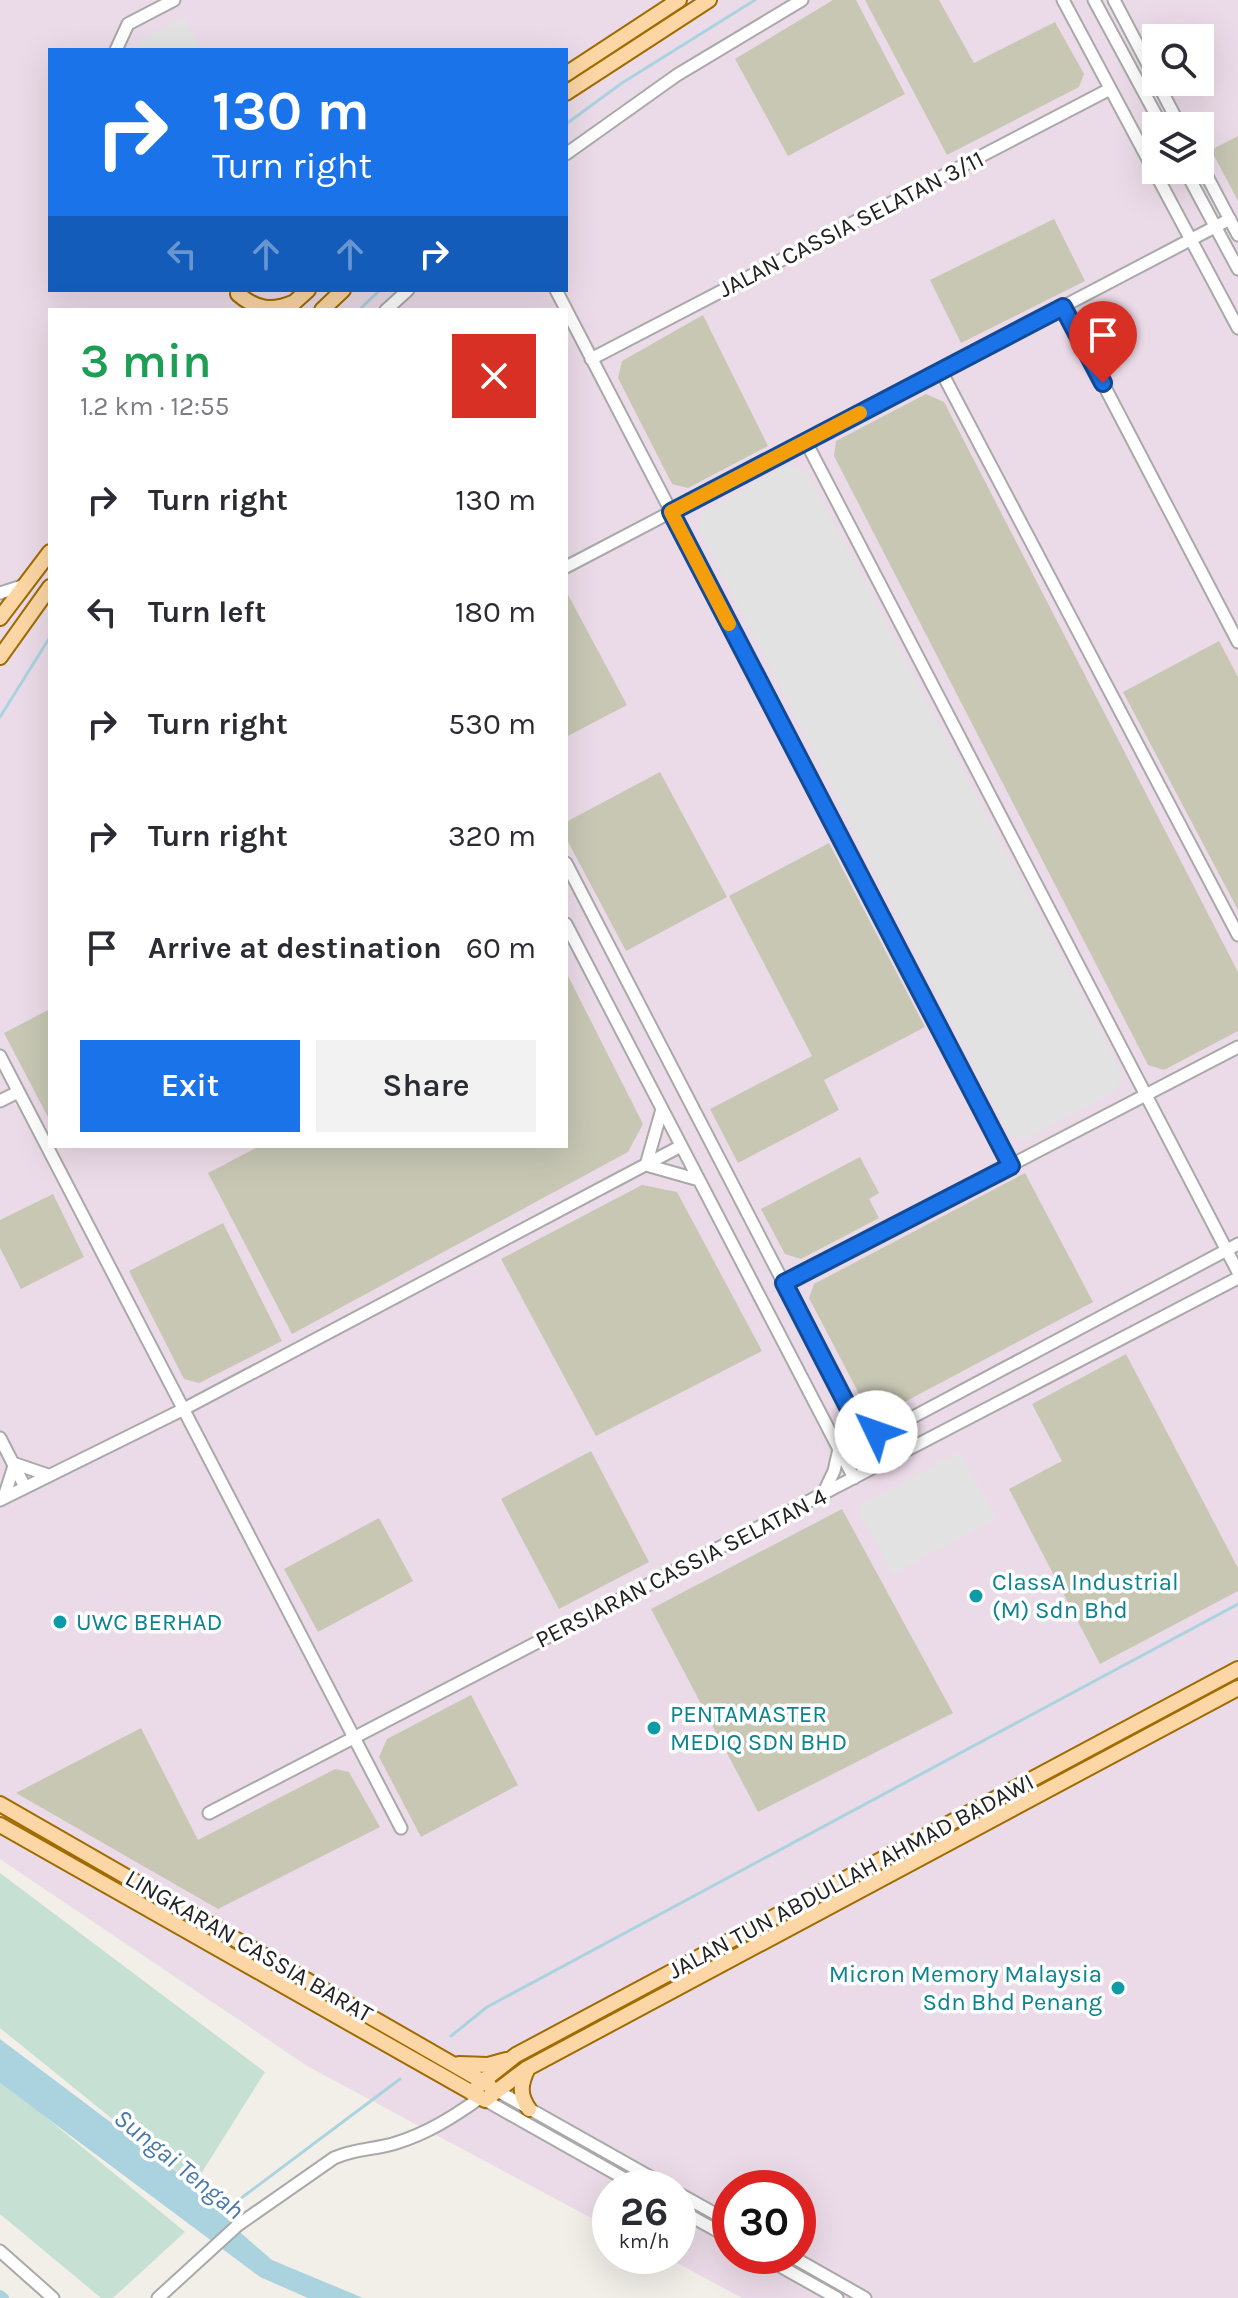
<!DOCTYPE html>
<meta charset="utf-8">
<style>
body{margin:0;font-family:Karla,sans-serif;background:#f2f2f3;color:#2b2b33;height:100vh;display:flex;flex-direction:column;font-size:30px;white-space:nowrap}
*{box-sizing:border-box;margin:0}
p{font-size:26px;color:#7c7c81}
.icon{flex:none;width:44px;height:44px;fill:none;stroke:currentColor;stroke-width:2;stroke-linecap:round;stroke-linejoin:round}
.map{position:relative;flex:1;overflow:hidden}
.side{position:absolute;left:48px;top:308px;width:520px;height:840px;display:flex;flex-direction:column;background:#fff;border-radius:0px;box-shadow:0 8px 32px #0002}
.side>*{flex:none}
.top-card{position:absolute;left:48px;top:48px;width:520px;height:244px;border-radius:0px;box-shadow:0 8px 32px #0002;background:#1a73e8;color:#fff;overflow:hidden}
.controls{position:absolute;left:1142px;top:24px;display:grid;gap:16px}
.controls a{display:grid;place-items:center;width:72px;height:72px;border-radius:0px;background:#fff;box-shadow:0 8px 32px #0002;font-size:40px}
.speed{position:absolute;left:592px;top:2170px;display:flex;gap:16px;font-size:40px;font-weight:700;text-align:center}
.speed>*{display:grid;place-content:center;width:104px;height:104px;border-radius:50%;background:#fff;box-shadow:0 8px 32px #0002;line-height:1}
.speed small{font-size:20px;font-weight:400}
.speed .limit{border:12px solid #d22;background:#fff;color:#111}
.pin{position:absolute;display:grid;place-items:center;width:68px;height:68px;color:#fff;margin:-82px -34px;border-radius:50% 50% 50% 0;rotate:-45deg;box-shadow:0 0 8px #0007}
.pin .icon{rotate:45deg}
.me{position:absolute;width:88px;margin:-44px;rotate:312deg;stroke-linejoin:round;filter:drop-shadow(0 0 6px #0008)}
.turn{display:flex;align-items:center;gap:28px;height:168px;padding:0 32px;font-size:36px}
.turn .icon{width:104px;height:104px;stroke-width:2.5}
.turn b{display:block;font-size:56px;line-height:68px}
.lanes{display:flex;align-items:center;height:76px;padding:0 32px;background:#0003;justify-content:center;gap:40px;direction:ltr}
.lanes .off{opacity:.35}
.round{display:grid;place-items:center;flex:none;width:84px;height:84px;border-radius:0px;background:#f2f2f3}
.head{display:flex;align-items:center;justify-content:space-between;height:136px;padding:0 32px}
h1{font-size:48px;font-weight:600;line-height:60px;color:#1e9e55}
.cta{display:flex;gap:16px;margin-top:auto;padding:16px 32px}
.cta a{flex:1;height:92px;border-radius:0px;background:#1a73e8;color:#fff;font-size:32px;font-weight:600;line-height:92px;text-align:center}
.cta a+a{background:#f2f2f3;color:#2b2b33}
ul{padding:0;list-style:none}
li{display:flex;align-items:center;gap:24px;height:112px;padding:0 32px}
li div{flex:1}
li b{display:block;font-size:30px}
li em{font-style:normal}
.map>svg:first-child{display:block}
</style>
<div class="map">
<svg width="1238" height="2298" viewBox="0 0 1238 2298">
<rect width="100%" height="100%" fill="#f2efe9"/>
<!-- industrial -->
<path fill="#ebdbe8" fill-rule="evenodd" d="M 0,0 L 1238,0 L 1238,2298 L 742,2298 L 664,2256 L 678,2256 L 678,2188 L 610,2188 L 610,2228 L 307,2066 L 0,1859 ZM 1156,38 L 1200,38 L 1200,82 L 1156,82 ZM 50,50 L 566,50 L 566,290 L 50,290 ZM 1156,126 L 1200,126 L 1200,170 L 1156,170 ZM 50,310 L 566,310 L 566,1146 L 50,1146 ZM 730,2188 L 798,2188 L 798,2256 L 730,2256 Z"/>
<!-- construction -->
<path fill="#c7c7b4" d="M 833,0 L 856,0 L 905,94 L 788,156 L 735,59 Z
M 865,0 L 939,0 L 974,63 L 1055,22 L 1084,74 L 1079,87 L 947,155 Z
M 1238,136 L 1238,201 L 1211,150 Z
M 1054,219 L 1085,281 L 961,343 L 930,280 Z
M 703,315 L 768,446 L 688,488 L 672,484 L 618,378 L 622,361 Z
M 926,394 L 944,402 L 1238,972 L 1238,1031 L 1164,1070 L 1148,1065 L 834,456 L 836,441 Z
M 566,591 L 627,705 L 566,737 Z
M 1219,641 L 1238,677 L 1238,910 L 1123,692 Z
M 660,772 L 727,897 L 626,951 L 566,838 L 566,822 Z
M 829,843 L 925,1027 L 824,1080 L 839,1110 L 738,1163 L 710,1109 L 812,1056 L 729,896 Z
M 566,972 L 643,1124 L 628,1152 L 292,1334 L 208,1173 L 260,1146 L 566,1146 Z
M 50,1009 L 50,1121 L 4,1033 Z
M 860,1157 L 879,1193 L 869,1199 L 879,1218 L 801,1259 L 785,1254 L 761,1209 Z
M 1025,1173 L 1093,1302 L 880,1415 L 868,1411 L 809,1298 L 814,1284 Z
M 642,1185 L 677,1192 L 762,1351 L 596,1436 L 501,1259 Z
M 53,1194 L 84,1257 L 21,1289 L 0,1248 L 0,1220 Z
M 223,1223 L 282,1341 L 199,1383 L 184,1379 L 129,1271 Z
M 1126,1354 L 1238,1568 L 1238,1591 L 1100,1664 L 1009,1489 L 1062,1461 L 1032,1404 Z
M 591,1451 L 649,1562 L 559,1609 L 501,1499 Z
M 842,1509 L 953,1713 L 758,1812 L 651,1609 Z
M 379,1518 L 413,1581 L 318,1632 L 284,1569 Z
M 471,1695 L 518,1785 L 421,1837 L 379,1757 L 387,1739 Z
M 141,1728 L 198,1840 L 335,1769 L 349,1772 L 380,1827 L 218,1909 L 16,1793 Z"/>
<!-- wetland -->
<path fill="#c6e0d4" d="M 0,1873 L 265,2072 L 194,2185 L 0,2028 Z
M 0,2083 L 42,2114 L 185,2232 L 113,2298 L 101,2298 L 0,2214 Z"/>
<!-- parking -->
<path fill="#e2e2e2" d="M 184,17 L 201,50 L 137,50 L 140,40 Z
M 788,464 L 807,472 L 1123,1076 L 1115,1091 L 1024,1140 L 1009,1134 L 698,527 L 703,512 Z
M 960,1452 L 996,1519 L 893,1574 L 857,1507 Z"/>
<!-- water -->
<path fill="#aad3df" d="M 0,2039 L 194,2185 L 242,2234 L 272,2260 L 363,2298 L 308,2298 L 260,2277 L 0,2083 Z"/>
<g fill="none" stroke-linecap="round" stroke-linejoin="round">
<!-- stream -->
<path stroke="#aad3df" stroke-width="3" d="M 566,124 L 622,83 L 755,0
M 359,310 L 380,290
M 0,717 L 50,637
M 451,2036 L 487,2007 L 1238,1604
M 220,2214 L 400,2079"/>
<!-- canal -->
<path stroke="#aad3df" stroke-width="10" d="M 0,2295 L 4,2298"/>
<!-- minor casing -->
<g stroke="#a9a9a9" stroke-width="15">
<path id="minor" d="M 1063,0 L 1238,328
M 1094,0 L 1162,126
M 1114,0 L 1156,80
M 116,50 L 128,24 L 174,0
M 1157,82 L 1180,126
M 566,154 L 677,75 L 802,0
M 1200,163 L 1238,235
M 1185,170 L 1238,269
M 556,290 L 1011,1166
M 1063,307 L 1238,642
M 386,310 L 408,290
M 591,359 L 1110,89
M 941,371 L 1238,935
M 806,442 L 1238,1272
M 566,567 L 1230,219
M 0,593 L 22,586
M 566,863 L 850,1411 C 866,1433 873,1433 898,1425 L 1238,1244
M 566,924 L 854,1478
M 0,1056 L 401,1828
M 0,1101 L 18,1092
M 662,1109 L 646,1165 L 699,1180
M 784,1283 L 1238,1047
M 0,1438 L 25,1487
M 13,1463 L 48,1475
M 823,1494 L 834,1471 L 839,1449 L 856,1458 L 883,1462
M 4,1497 L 14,1466
M 0,1500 L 182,1410 L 681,1146
M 209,1813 L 1238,1278
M 496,2090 L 670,2188
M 485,2100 L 641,2188
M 678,2193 L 730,2222
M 678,2209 L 730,2238
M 0,2251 L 53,2298
M 762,2256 L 837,2298
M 791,2256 L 865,2298
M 158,2298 L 238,2225 L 334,2158 C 357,2148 374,2150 396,2143 C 428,2133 453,2117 480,2098"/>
</g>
<!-- major casing -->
<g stroke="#a06b00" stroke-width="18">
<path id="major" d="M 566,74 L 679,0
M 566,93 L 709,0
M 238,294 C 257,310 272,312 295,302
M 289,307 L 308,290
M 322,310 L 343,290
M 0,618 L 50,552
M 0,657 L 50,587
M 0,1804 L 489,2085
M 0,1825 L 485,2100 L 526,2069 L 1238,1688
M 459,2064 L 488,2065 L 506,2060
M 528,2068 C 520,2084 519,2095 529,2109
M 472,2093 L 483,2081 L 516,2055 L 1238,1669"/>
</g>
<!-- minor -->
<use href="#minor" stroke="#fff" stroke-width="11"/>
<!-- major -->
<use href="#major" stroke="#fcd6a4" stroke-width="14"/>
</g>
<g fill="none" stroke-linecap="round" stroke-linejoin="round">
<!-- route casing -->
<g stroke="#114b97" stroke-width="20">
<path id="route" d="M 876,1432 L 860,1425 L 850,1411 L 784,1283 L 1011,1166 L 671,512 L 1063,307 L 1103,383"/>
</g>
<!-- route -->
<use href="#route" stroke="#1a73e8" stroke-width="14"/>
<!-- slow -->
<path stroke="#f59e0b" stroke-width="14" d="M 729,624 L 671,512 L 860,413"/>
</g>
<!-- markers -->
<g fill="#0f9aa8" stroke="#fff" stroke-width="3">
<circle cx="976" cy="1596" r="8"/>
<circle cx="60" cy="1622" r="8"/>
<circle cx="654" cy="1728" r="8"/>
<circle cx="1118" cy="1988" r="8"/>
</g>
<g text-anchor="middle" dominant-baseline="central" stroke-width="7" stroke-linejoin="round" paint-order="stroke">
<!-- street labels -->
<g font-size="24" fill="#222" stroke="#fff">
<text transform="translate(851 224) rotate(-27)">JALAN CASSIA SELATAN 3/11</text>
<text transform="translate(681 1568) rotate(-27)">PERSIARAN CASSIA SELATAN 4</text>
<text transform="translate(851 1876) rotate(-28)">JALAN TUN ABDULLAH AHMAD BADAWI</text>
<text transform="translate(249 1946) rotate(30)">LINGKARAN CASSIA BARAT</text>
</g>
<!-- culture labels -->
<g font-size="24" fill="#0d838f" stroke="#fff" text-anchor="start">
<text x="992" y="1582">ClassA Industrial<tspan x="992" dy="28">(M) Sdn Bhd</tspan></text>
<text x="76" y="1622">UWC BERHAD</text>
<text x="670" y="1714">PENTAMASTER<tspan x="670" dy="28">MEDIQ SDN BHD</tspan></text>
<text x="1102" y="1974" text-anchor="end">Micron Memory Malaysia<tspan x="1102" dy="28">Sdn Bhd Penang</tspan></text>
</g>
<!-- water labels -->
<g font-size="26" font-style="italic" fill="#4a7aab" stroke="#fff">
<text transform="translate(179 2164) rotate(39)">Sungai Tengah</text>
</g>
</g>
</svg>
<div class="controls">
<a><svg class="icon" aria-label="search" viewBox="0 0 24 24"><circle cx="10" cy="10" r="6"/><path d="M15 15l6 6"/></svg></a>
<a><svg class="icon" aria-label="layers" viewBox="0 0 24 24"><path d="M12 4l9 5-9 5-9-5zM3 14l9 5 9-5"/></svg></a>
</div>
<div class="speed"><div>26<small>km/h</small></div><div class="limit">30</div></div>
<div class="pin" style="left:1103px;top:383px;background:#d93025"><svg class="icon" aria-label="arrive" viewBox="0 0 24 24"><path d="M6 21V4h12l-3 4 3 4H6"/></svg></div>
<svg class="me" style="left:876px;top:1432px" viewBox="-20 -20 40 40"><circle r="19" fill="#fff"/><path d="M0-13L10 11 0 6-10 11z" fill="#1a73e8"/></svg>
<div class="top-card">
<div class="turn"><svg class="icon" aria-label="right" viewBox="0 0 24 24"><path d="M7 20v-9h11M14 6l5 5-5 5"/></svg><div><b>130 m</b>Turn right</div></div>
<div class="lanes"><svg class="icon off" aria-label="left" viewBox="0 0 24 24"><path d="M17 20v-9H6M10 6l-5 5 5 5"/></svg><svg class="icon off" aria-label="ahead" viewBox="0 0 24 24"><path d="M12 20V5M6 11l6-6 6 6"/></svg><svg class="icon off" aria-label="ahead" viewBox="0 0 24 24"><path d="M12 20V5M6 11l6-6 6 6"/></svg><svg class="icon" aria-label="right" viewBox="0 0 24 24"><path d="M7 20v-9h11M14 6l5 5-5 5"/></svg></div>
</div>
<section class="side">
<div class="head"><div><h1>3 min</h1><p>1.2 km · 12:55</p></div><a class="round" style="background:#d93025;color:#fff"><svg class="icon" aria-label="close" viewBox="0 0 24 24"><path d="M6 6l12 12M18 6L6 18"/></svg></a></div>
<ul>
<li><svg class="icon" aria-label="right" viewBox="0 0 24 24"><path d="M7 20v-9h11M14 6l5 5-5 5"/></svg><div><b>Turn right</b></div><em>130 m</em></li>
<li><svg class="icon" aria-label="left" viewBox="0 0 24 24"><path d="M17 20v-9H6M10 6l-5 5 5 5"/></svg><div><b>Turn left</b></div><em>180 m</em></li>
<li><svg class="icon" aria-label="right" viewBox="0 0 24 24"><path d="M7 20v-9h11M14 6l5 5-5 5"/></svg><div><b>Turn right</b></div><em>530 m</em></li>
<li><svg class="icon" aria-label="right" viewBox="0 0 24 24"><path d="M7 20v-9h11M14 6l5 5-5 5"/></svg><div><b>Turn right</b></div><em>320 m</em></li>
<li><svg class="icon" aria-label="arrive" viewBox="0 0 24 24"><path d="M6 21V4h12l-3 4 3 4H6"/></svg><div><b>Arrive at destination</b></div><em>60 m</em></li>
</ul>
<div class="cta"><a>Exit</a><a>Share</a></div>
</section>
</div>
